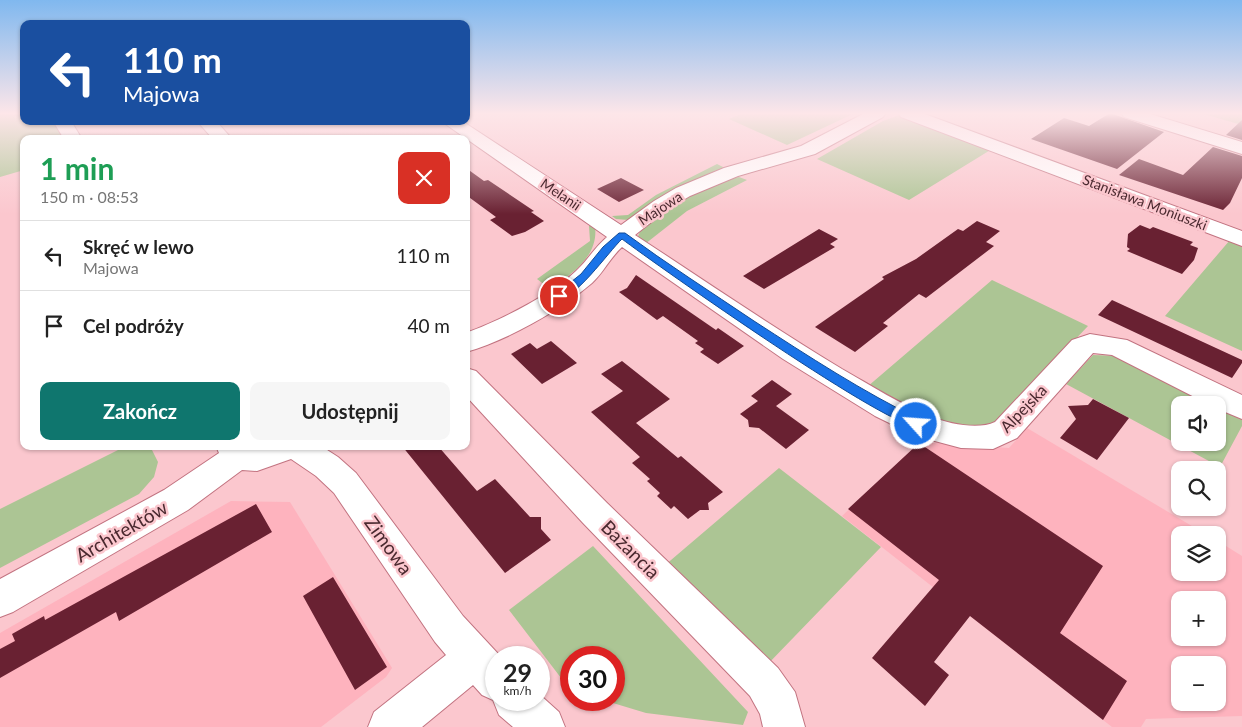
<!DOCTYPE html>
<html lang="pl">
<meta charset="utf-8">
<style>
body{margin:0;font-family:Lato,sans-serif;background:#f6f6f6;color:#222;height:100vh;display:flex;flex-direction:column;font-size:19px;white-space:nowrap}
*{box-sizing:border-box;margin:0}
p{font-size:16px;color:#767676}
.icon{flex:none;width:28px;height:28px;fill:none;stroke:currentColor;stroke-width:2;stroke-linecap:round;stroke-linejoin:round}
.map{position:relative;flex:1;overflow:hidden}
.details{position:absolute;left:20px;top:135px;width:450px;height:315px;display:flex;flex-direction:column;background:#fff;border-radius:10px;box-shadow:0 1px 4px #0004}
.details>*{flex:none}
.hud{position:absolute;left:20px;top:20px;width:450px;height:105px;border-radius:10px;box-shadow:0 1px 4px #0004;background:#1a4fa0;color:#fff;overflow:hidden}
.fabs{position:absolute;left:1171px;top:396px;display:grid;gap:10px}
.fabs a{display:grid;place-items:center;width:55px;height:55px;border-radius:10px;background:#fff;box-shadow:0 1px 4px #0004;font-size:25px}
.speed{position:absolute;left:485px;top:646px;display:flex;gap:10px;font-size:25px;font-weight:700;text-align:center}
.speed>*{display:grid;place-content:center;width:65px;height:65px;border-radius:50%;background:#fff;box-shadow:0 1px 4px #0004;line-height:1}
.speed small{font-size:12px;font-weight:400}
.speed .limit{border:8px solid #d22;background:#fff;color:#111}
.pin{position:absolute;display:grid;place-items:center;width:42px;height:42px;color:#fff;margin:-21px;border:2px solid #fff;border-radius:50%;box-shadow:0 1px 5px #0007}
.me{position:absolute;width:55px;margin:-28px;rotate:296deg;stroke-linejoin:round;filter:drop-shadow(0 0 4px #0008)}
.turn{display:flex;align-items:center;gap:18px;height:105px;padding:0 20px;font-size:22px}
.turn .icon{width:65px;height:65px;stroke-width:2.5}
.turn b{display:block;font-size:35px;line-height:42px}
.round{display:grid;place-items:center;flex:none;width:52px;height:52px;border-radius:10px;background:#f6f6f6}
.overview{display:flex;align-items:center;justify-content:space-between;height:85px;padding:0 20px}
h1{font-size:30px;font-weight:700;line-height:38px;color:#1e9e55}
.cta{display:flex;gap:10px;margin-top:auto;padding:10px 20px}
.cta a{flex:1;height:58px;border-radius:10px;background:#0f766e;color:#fff;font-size:20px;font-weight:700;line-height:58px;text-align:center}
.cta a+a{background:#f6f6f6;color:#222}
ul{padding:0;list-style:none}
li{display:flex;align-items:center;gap:15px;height:70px;padding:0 20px;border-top:1px solid #e0e0e0}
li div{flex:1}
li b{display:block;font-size:19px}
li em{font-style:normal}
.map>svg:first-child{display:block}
</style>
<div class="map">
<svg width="1242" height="727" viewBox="0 0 1242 727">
<rect width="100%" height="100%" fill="#fbc7ce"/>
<!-- built -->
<path fill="#feb3be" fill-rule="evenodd" d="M 1027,428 L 1207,535 L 1180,535 L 1180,572 L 1218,572 L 1218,541 L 1242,556 L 1242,716 L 1146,719 L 1141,727 L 1112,727 L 842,516 L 920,442 L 1009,448 ZM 1180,600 L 1218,600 L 1218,638 L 1180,638 ZM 1180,665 L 1218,665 L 1218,702 L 1180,702 Z
M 231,501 L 290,502 L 389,663 L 392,668 L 386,677 L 321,727 L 0,727 L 0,633 Z"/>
<!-- green -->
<path fill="#acc594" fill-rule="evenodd" d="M 0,113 L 24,113 L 24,121 L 54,121 L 65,139 L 24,139 L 24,170 L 0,177 Z
M 743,113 L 855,113 L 787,145 L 729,119 Z
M 1200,113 L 1242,113 L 1242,125 Z
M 902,114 L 992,149 L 909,200 L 817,159 L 883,121 Z
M 717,164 L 723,167 L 722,170 L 628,220 L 616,219 L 612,216 L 628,215 L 656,195 Z
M 739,177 L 747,180 L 687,211 L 645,244 L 638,237 C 644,215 717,182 739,177 Z
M 589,226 L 595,226 C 599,256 572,274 550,289 L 537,279 L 590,241 Z
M 1230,240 L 1242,245 L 1242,351 L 1165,316 Z
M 992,280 L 1088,326 L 990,429 L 914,417 L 867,387 Z
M 1093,355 L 1121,356 L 1242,417 L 1242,426 L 1220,467 L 1066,384 ZM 1180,405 L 1218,405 L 1218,442 L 1180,442 Z
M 126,446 L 150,446 L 158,462 L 154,477 L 139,494 L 0,568 L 0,509 Z
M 779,468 L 881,547 L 765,667 L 664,566 Z
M 593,546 L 748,712 L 743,725 L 646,713 L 603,700 L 614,700 L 614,658 L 571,658 L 571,691 L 509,610 Z"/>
<!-- building -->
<path fill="#692132" d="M 1110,113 L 1164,132 L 1117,169 L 1031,139 L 1064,118 L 1089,126 Z
M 1242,120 L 1242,140 L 1226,135 Z
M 1213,147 L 1242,156 L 1242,178 L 1230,203 L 1223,210 L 1119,175 L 1139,159 L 1183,175 Z
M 466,168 L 484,181 L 488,180 L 534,211 L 531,212 L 544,221 L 525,232 L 512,236 L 490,220 L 496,217 L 466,195 Z
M 621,178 L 644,190 L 619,202 L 597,189 Z
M 977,221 L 1000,231 L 986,242 L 994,246 L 926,298 L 919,294 L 883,323 L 888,326 L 855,352 L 815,327 L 884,279 L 882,277 L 916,259 L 958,229 L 963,231 Z
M 1140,225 L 1150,229 L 1153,227 L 1193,242 L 1190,245 L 1198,248 L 1194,260 L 1182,274 L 1127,251 L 1130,249 L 1127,247 L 1128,234 Z
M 819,229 L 838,239 L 830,244 L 835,247 L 764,289 L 743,276 Z
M 636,275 L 716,330 L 718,328 L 744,346 L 718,364 L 700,352 L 704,349 L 695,343 L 698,341 L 663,316 L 657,320 L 619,292 L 627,288 Z
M 1112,300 L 1242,360 L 1242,363 L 1232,378 L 1098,315 Z
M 551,341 L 577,363 L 542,384 L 511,354 L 530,343 L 537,349 Z
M 622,361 L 670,399 L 636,423 L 678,458 L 681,456 L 723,492 L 708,503 L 709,510 L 700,510 L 688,519 L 674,506 L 671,509 L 657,496 L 660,493 L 647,481 L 650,479 L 632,463 L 640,457 L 591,412 L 623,391 L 601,374 Z
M 772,380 L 792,394 L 776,406 L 809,430 L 786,449 L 759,428 L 749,427 L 748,420 L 740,414 L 758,401 L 751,396 Z
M 1093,399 L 1129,418 L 1097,460 L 1060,438 L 1076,419 L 1068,406 L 1088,405 Z
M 919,443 L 1103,566 L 1060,633 L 1127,681 L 1103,720 L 970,616 L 934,662 L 949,675 L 925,706 L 872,658 L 939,580 L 848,509 Z
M 402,446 L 438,446 L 477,491 L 495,479 L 530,517 L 541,517 L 541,529 L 551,540 L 505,573 Z
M 256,504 L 272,532 L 119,621 L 116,612 L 0,678 L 0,649 L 15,641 L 12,634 L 44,616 L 45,620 Z
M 333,577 L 387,667 L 355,690 L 303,596 Z"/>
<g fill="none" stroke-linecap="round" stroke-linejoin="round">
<!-- minor casing -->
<g stroke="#c27380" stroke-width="2">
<path id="minor" d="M 865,113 L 886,113 L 883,117 L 815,154 L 738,176 L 690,196 L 668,209 L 635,235 C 704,280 772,327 842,369 C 872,386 901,405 932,417 C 949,424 979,430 995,422 L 1072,340 L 1090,334 L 1127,340 L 1242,395 L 1242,419 L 1218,409 L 1218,405 L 1210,405 L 1112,355 L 1093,353 L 1017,438 L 993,449 L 961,448 L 916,436 L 875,416 L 783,359 L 622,247 C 610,258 603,273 592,283 C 559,311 508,340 466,352 L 466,333 C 499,321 551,295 576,271 C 587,261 595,247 607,237 L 441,121 L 462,121 L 621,225 L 654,201 L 676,188 L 724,168 L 801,146 Z
M 898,113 L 922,113 L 1242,231 L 1242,246 L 901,117 Z
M 1121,113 L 1147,113 L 1242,142 L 1242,154 L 1124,117 Z
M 53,121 L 71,121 L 82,139 L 64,139 Z
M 197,121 L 216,121 L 232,139 L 213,139 Z
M 466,368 L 476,371 L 607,503 L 778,668 L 795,692 L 805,727 L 763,727 L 760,714 L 750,696 L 583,523 L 466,396 Z
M 216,446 L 321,446 L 338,457 L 356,473 L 463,616 L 502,658 L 496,658 L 496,700 L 539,700 L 539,694 L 559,712 L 565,727 L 513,727 L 499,715 L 493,700 L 482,695 L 473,685 L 422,727 L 368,727 L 374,712 L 446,655 L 435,642 L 334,493 L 316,476 L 291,459 L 257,471 L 242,470 L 188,510 L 13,612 L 0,617 L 0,579 L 164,490 L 219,453 Z"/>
</g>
<!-- minor -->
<use href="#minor" fill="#fff" fill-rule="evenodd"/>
</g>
<!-- sky -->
<linearGradient id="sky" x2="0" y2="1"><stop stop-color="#80b8ef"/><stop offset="0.53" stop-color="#fde6e9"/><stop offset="1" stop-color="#fde6e9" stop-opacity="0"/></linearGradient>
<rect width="1242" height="214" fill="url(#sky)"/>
<!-- route -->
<path fill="#1a73e8" stroke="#114b97" d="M 619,233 L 625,233 C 667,264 711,292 754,321 C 808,356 863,392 921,420 L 923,424 L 921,427 C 897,435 655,264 622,239 C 609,251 573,303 556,299 L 556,294 L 581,274 L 603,247 Z"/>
<g text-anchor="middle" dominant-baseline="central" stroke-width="5" stroke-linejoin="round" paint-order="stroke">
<!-- far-street labels -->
<g font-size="14" fill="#4a292f" stroke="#fbc7ce">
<text transform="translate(561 194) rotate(34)">Melanii</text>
<text transform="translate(1145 202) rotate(21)">Stanisława Moniuszki</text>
<text transform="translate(660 208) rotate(-33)">Majowa</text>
</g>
<!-- street labels -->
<g font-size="16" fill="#4a292f" stroke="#fbc7ce">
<text transform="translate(1023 408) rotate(-46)">Alpejska</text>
</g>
<!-- near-street labels -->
<g font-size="19" fill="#4a292f" stroke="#fbc7ce">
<text transform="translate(121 531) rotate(-30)">Architektów</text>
<text transform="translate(389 545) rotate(54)">Zimowa</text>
<text transform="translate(631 549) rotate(45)">Bażancia</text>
</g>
</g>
</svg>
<div class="fabs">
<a><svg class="icon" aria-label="sound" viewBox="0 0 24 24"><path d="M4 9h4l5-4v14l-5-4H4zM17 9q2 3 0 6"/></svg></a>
<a><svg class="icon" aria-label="search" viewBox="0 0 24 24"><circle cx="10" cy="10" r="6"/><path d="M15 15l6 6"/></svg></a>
<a><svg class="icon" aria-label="layers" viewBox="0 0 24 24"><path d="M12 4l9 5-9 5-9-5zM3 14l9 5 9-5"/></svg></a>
<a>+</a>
<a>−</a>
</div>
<div class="speed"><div>29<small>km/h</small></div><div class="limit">30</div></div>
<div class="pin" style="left:559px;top:296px;background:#d93025"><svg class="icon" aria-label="arrive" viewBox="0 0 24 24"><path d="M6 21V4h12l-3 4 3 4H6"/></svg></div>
<svg class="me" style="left:916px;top:424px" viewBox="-20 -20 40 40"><circle r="17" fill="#1a73e8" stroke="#fff" stroke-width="3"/><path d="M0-11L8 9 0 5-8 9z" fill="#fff"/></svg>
<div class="hud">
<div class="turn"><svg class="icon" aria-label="left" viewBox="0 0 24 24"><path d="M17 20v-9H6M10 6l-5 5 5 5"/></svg><div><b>110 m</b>Majowa</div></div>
</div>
<section class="details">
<div class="overview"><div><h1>1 min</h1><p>150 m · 08:53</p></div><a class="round" style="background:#d93025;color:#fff"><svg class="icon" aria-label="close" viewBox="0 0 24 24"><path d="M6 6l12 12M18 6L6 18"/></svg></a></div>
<ul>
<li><svg class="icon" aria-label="left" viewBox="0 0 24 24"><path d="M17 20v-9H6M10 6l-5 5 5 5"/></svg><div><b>Skręć w lewo</b><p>Majowa</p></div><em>110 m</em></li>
<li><svg class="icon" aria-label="arrive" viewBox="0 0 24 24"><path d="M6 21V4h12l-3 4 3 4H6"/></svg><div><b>Cel podróży</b></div><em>40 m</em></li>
</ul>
<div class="cta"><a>Zakończ</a><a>Udostępnij</a></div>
</section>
</div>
